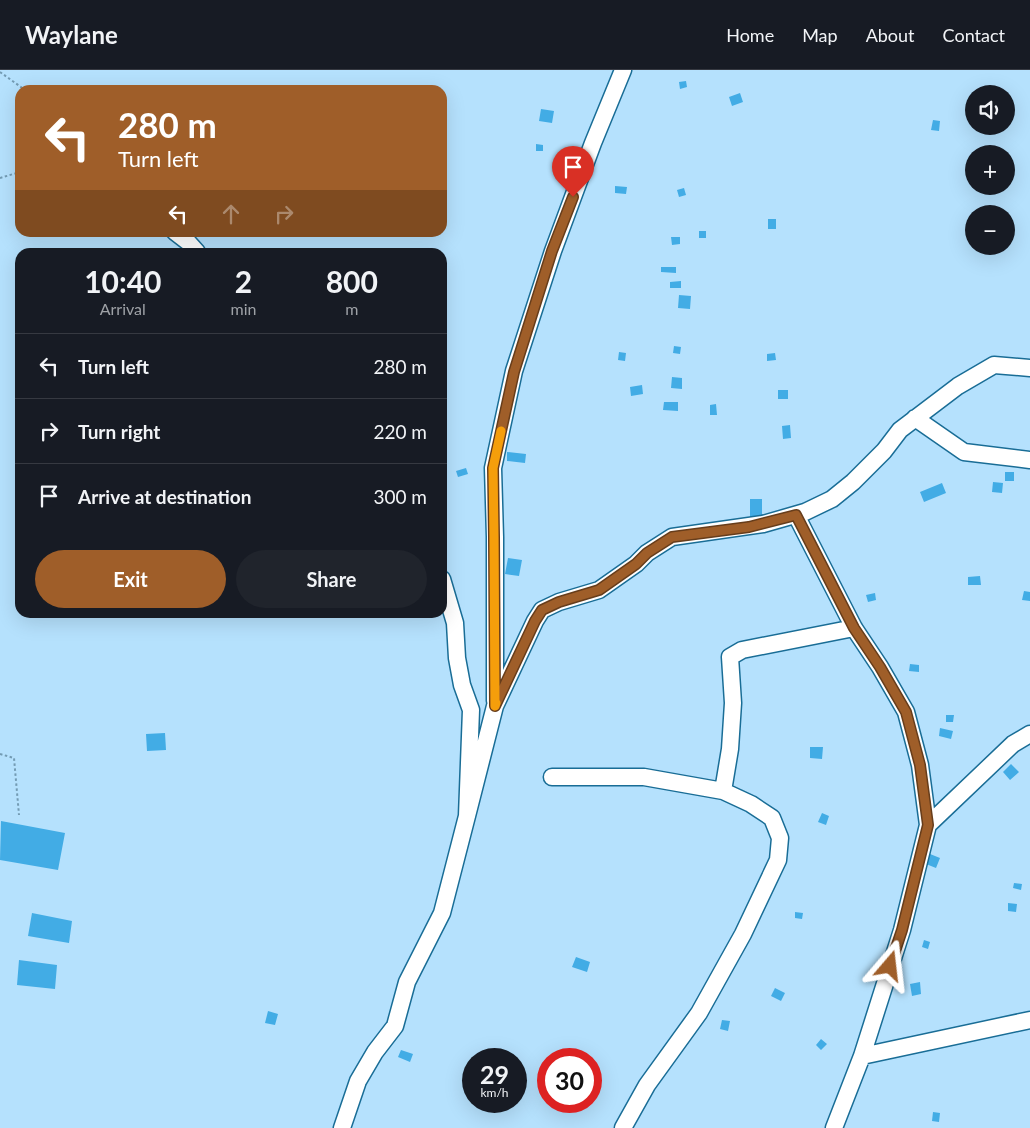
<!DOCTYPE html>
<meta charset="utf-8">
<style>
body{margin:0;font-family:Lato,sans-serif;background:#20242c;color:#f1f3f6;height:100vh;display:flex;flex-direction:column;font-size:19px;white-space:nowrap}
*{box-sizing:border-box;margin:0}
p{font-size:16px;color:#9ea1a6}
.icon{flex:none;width:28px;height:28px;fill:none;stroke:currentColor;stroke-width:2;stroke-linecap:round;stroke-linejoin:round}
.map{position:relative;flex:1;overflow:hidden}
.side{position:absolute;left:15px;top:178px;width:432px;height:370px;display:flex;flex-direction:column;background:#171b24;border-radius:15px;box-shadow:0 5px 20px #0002}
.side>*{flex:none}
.banner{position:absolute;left:15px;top:15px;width:432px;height:152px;border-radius:15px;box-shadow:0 5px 20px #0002;background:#9f5e29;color:#fff;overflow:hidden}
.buttons{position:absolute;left:965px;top:15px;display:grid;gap:10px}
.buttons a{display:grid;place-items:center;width:50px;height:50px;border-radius:50%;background:#171b24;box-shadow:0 5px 20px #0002;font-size:25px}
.speed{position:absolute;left:462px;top:978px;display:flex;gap:10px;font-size:25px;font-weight:700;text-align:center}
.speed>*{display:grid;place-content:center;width:65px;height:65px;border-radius:50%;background:#171b24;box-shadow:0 5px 20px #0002;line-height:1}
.speed small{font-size:12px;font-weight:400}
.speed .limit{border:8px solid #d22;background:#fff;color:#111}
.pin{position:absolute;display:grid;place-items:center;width:42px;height:42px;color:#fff;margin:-51px -21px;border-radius:50% 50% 50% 0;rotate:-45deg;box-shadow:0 0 5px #0007}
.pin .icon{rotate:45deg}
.me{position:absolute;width:55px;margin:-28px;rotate:17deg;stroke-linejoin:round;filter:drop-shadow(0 0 4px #0008)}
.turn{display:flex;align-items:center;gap:18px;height:105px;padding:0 20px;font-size:22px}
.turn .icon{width:65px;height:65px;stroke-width:2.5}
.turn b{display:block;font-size:35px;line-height:42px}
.lanes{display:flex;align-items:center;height:48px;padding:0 20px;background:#0003;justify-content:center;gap:25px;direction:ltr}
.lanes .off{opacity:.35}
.eta{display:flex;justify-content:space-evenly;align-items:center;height:85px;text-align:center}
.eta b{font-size:30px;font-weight:700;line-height:35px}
.action{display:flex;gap:10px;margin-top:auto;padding:10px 20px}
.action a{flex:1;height:58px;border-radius:30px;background:#9f5e29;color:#fff;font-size:20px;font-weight:700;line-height:58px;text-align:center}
.action a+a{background:#20242c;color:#f1f3f6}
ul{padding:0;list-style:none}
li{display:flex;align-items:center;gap:15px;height:65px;padding:0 20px;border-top:1px solid #363941}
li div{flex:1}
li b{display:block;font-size:19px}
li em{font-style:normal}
header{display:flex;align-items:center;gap:30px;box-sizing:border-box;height:70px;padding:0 25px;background:#171b24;border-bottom:1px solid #363941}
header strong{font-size:24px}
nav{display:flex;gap:28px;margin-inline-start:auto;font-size:18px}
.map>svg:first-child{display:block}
</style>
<header>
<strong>Waylane</strong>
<nav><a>Home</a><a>Map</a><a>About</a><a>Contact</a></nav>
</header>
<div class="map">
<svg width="1030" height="1058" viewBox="0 0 1030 1058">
<rect width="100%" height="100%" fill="#b5e1fd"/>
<!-- building -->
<path fill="#42ace5" d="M 686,11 L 687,17 L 680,19 L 679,12 Z
M 740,23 L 743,32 L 732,36 L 729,27 Z
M 541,39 L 554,41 L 552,53 L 539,51 Z
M 933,50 L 940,51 L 939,61 L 931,60 Z
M 536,74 L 543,75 L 543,81 L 536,81 Z
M 615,116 L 627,117 L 626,124 L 615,123 Z
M 684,118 L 686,125 L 679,127 L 677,120 Z
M 768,149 L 776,149 L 776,159 L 768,159 Z
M 699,161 L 706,161 L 706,168 L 699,168 Z
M 671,167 L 680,167 L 680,174 L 672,175 Z
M 661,197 L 676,197 L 676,203 L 661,202 Z
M 681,211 L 681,218 L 670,218 L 670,212 Z
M 679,225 L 691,226 L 690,239 L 678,238 Z
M 674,276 L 681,277 L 680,284 L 673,283 Z
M 619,282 L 626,283 L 625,291 L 618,290 Z
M 775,283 L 776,290 L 767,291 L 767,284 Z
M 672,307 L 682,308 L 682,319 L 671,318 Z
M 642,315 L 643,324 L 631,326 L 630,317 Z
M 778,320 L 788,320 L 788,329 L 778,329 Z
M 664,332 L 678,332 L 678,341 L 663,340 Z
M 716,334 L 717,345 L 710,345 L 710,335 Z
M 790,355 L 791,368 L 783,369 L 782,356 Z
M 507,382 L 526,384 L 525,393 L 507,391 Z
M 466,398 L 468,404 L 458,407 L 456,401 Z
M 1005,402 L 1014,402 L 1014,411 L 1005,411 Z
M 993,412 L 1003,413 L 1002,423 L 992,422 Z
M 942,413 L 946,423 L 924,432 L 920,422 Z
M 750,429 L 762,429 L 762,452 L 750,452 Z
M 508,488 L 522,490 L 519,506 L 505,504 Z
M 980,506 L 981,515 L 968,515 L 968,507 Z
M 1024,521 L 1030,522 L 1030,531 L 1022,530 Z
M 875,523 L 876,530 L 868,532 L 866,525 Z
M 910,594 L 919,595 L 919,602 L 909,601 Z
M 946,645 L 954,645 L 953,652 L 946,652 Z
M 940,658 L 953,661 L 951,669 L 939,666 Z
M 165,663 L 166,680 L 147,681 L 146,664 Z
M 810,677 L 823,677 L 822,689 L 810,688 Z
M 1011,694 L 1019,702 L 1010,710 L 1003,702 Z
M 822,743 L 829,746 L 826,755 L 818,752 Z
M 1,751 L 65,763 L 58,800 L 0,790 Z
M 930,784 L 940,788 L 936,798 L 926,794 Z
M 1014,813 L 1022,814 L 1021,820 L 1013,818 Z
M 1008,833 L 1017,834 L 1016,842 L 1008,841 Z
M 795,842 L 803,843 L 802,849 L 795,848 Z
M 32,843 L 72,851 L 69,873 L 28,866 Z
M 924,870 L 930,872 L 928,879 L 922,877 Z
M 576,887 L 590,892 L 587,902 L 572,897 Z
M 19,890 L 57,895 L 55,919 L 17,915 Z
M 920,912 L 921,924 L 912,926 L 910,914 Z
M 775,918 L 785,923 L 781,931 L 771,926 Z
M 268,941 L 278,944 L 275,955 L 265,953 Z
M 722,950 L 730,951 L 728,961 L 720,959 Z
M 821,969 L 827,974 L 821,980 L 816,975 Z
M 401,980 L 413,984 L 410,992 L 398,987 Z
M 933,1042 L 940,1043 L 939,1052 L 932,1051 Z"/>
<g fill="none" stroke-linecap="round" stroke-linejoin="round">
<!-- minor casing -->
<g stroke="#196d96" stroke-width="19">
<path id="minor" d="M 175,162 L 188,172 L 197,182
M 915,348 L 964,382 L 1030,390
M 796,445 L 854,558 L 880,597 L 906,642 L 920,695 L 928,755
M 495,631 L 495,467 L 493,398 L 514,301 L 553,181 L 593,73 L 623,0
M 552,707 L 644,707 L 723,721 L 751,734 L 772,748 L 780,768 L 778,790 L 743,864 L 699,943 L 647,1015 L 623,1058
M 723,721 L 730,679 L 733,633 L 730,587 L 742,580 L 854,558
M 467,746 L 495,636 L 535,551 L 542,540 L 559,532 L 599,520 L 636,494 L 647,483 L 672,467 L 763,454 L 805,442 L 832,429 L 853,412 L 884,381 L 900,360 L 958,316 L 994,295 L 1030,298
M 862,986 L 1030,950
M 342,1058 L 358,1011 L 375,982 L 395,956 L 407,912 L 442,843 L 467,746 L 471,640 L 462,615 L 457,588 L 455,553 L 442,509
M 834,1058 L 862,986 L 902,860 L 928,755 L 1013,674 L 1030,664"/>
</g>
<!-- path -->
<path stroke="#739bb3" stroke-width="2" stroke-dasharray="2.5 2.5" stroke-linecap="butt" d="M 0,2 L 25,20
M 0,108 L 20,102
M 0,684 L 14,688 L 19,745"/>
<!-- minor -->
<use href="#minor" stroke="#fff" stroke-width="16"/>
</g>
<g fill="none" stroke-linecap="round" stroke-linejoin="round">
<!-- route casing -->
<g stroke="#673d1b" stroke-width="12">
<path id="route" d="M 573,127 L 552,181 L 514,302 L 493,398 L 494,467 L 495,636 L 535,551 L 542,540 L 559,532 L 599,520 L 636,494 L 647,483 L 672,467 L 749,457 L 796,445 L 854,558 L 880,597 L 906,642 L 920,695 L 928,755 L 902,860 L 890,896"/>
</g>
<!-- route -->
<use href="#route" stroke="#9f5e29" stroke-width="9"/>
<!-- slow -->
<path stroke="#f59e0b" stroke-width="9" d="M 496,633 L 495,636 L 494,467 L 493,398 L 501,361"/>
</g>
</svg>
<div class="buttons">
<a><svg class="icon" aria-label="sound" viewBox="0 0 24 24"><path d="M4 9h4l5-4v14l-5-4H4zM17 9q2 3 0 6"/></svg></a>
<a>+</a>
<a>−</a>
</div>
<div class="speed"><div>29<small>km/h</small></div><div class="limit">30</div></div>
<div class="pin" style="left:573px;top:127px;background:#d93025"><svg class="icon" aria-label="arrive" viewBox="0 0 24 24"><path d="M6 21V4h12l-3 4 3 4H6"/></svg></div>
<svg class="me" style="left:890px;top:896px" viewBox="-20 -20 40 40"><path d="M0-17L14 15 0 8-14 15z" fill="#9f5e29" stroke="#fff" stroke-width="4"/></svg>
<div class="banner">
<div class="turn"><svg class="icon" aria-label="left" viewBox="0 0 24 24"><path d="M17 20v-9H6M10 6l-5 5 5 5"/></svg><div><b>280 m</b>Turn left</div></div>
<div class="lanes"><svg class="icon" aria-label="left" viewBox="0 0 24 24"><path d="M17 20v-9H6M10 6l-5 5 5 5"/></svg><svg class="icon off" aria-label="ahead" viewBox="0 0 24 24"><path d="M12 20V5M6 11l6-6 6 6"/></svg><svg class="icon off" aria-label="right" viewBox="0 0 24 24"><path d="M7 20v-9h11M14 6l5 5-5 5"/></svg></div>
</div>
<section class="side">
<div class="eta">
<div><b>10:40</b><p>Arrival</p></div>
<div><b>2</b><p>min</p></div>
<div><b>800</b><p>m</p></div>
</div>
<ul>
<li><svg class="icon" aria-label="left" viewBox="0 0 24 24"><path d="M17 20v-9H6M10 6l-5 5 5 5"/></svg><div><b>Turn left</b></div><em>280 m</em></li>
<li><svg class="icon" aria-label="right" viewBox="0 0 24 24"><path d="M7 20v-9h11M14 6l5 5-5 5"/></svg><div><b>Turn right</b></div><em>220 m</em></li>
<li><svg class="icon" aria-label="arrive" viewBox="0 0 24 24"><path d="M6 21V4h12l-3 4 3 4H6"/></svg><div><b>Arrive at destination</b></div><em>300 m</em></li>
</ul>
<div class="action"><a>Exit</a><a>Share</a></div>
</section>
</div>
